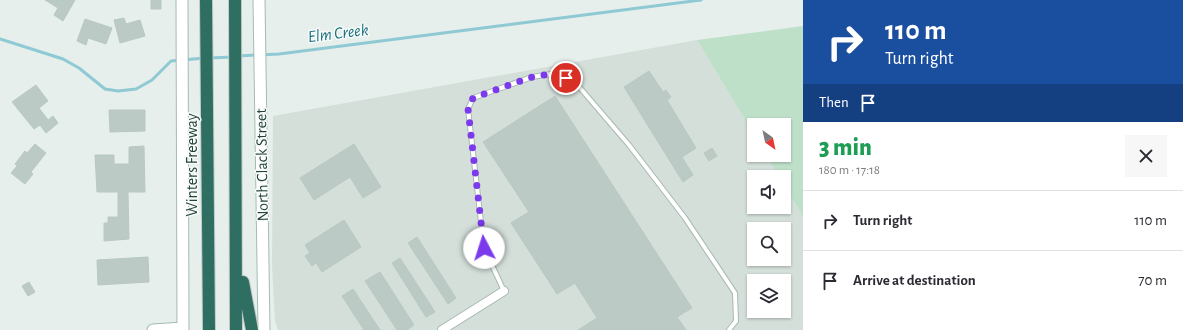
<!DOCTYPE html>
<meta charset="utf-8">
<style>
body{margin:0;font-family:"Alegreya Sans",sans-serif;background:#f7f7f7;color:#2b2b33;height:100vh;display:flex;flex-direction:column;font-size:15px;white-space:nowrap}
*{box-sizing:border-box;margin:0}
p{font-size:13px;color:#7c7c81}
.icon{flex:none;width:22px;height:22px;fill:none;stroke:currentColor;stroke-width:2;stroke-linecap:round;stroke-linejoin:round}
.map{position:relative;flex:1;overflow:hidden}
.sheet{display:flex;flex-direction:column;background:#fff;width:380px}
.sheet>*{flex:none}
.hud{background:#1a4fa0;color:#fff;overflow:hidden}
.needle{width:26px;rotate:147deg}
.buttons{position:absolute;left:747px;top:118px;display:grid;gap:8px}
.buttons a{display:grid;place-items:center;width:44px;height:44px;border-radius:0px;background:#fff;box-shadow:0 1px 3px #0004;font-size:20px}
.pin{position:absolute;display:grid;place-items:center;width:34px;height:34px;color:#fff;margin:-17px;border:2px solid #fff;border-radius:50%;box-shadow:0 1px 4px #0007}
.me{position:absolute;width:44px;margin:-22px;rotate:355deg;stroke-linejoin:round;filter:drop-shadow(0 0 3px #0008)}
.turn{display:flex;align-items:center;gap:14px;height:84px;padding:0 16px;font-size:18px}
.turn .icon{width:52px;height:52px;stroke-width:2.5}
.turn b{display:block;font-size:28px;line-height:34px}
.then{display:flex;align-items:center;height:38px;padding:0 16px;background:#0003;gap:8px;font-size:15px}
.round{display:grid;place-items:center;flex:none;width:42px;height:42px;border-radius:0px;background:#f7f7f7}
.headline{display:flex;align-items:center;justify-content:space-between;height:68px;padding:0 16px}
h1{font-size:24px;font-weight:800;line-height:30px;color:#1e9e55}
ul{padding:0;list-style:none}
li{display:flex;align-items:center;gap:12px;height:60px;padding:0 16px;border-top:1px solid #e1e1e2}
li div{flex:1}
li b{display:block;font-size:15px}
li em{font-style:normal}
main{display:flex;flex:1;min-height:0}
.map>svg:first-child{display:block}
</style>
<main>
<div class="map">
<svg width="803" height="330" viewBox="0 0 803 330">
<rect width="100%" height="100%" fill="#e6efeb"/>
<!-- built -->
<path fill="#d4dfda" fill-rule="evenodd" d="M 697,40 L 754,135 L 754,155 L 766,155 L 779,177 L 754,177 L 754,207 L 784,207 L 784,185 L 803,217 L 803,330 L 278,330 L 275,321 L 272,266 L 273,116 ZM 754,229 L 784,229 L 784,259 L 754,259 ZM 754,281 L 784,281 L 784,311 L 754,311 Z"/>
<!-- green -->
<path fill="#bfe0c8" d="M 803,26 L 803,217 L 784,185 L 784,177 L 779,177 L 766,155 L 784,155 L 784,125 L 754,125 L 754,135 L 697,40 Z"/>
<g fill="none" stroke-linecap="round" stroke-linejoin="round">
<!-- stream -->
<path stroke="#8ec9d4" stroke-width="3" d="M 0,39 L 63,59 L 79,68 L 105,89 L 118,91 L 136,89 L 152,80 L 171,61 L 205,58
M 238,56 L 279,54 L 701,0
M 210,58 L 232,57"/>
</g>
<!-- building -->
<path fill="#bbcac4" stroke="#b8c9c2" d="M 45,0 L 75,0 L 63,21 L 54,15 L 58,8 Z
M 151,0 L 161,0 L 161,9 L 151,9 Z
M 124,18 L 126,24 L 140,20 L 145,36 L 120,43 L 114,20 Z
M 85,19 L 112,28 L 106,44 L 88,38 L 86,45 L 77,41 Z
M 649,71 L 663,92 L 666,90 L 671,97 L 667,100 L 696,148 L 682,157 L 693,175 L 683,182 L 624,87 Z
M 36,85 L 48,101 L 39,108 L 48,120 L 53,116 L 58,123 L 46,133 L 40,125 L 34,129 L 12,102 Z
M 555,96 L 692,308 L 677,317 L 686,330 L 578,330 L 597,318 L 575,283 L 557,294 L 511,223 L 529,212 L 483,142 Z
M 109,110 L 145,110 L 145,131 L 110,132 Z
M 35,144 L 46,153 L 31,172 L 33,174 L 25,184 L 11,173 L 17,166 L 15,164 L 25,151 L 27,153 Z
M 354,144 L 381,187 L 363,198 L 350,177 L 314,200 L 300,178 Z
M 144,146 L 145,192 L 128,192 L 129,239 L 104,241 L 104,223 L 108,223 L 108,217 L 118,217 L 118,192 L 97,192 L 95,155 L 114,155 L 114,164 L 129,164 L 129,147 Z
M 712,148 L 717,156 L 709,161 L 704,153 Z
M 344,220 L 361,247 L 322,272 L 316,263 L 312,266 L 305,256 L 310,253 L 305,245 Z
M 417,237 L 456,298 L 448,304 L 408,243 Z
M 148,257 L 149,282 L 98,285 L 97,260 Z
M 400,258 L 435,312 L 426,317 L 392,263 Z
M 380,272 L 414,325 L 407,330 L 397,330 L 365,281 Z
M 29,282 L 35,292 L 28,296 L 22,286 Z
M 353,289 L 380,330 L 364,330 L 342,296 Z"/>
<g fill="none" stroke-linecap="round" stroke-linejoin="round">
<!-- lane casing -->
<g stroke="#a8b8b2" stroke-width="6">
<path id="lane" d="M 504,291 L 484,248 L 468,109 L 473,98 L 532,77 L 557,73 L 575,82 L 629,145 L 685,218 L 735,293 L 736,321 L 729,330"/>
</g>
<!-- street casing -->
<g stroke="#a8b8b2" stroke-width="10">
<path id="street" d="M 442,330 L 504,291"/>
</g>
<!-- secondary casing -->
<g stroke="#a4bbb3" stroke-width="13">
<path id="secondary" d="M 182,0 L 183,330
M 259,0 L 264,330
M 153,330 L 183,328"/>
</g>
<!-- highway casing -->
<g stroke="#c2cac8" stroke-width="14">
<path id="highway" d="M 206,0 L 209,330
M 235,0 L 236,330
M 243,282 L 252,330"/>
</g>
<!-- lane -->
<use href="#lane" stroke="#fff" stroke-width="4"/>
<!-- street -->
<use href="#street" stroke="#fff" stroke-width="8"/>
<!-- secondary -->
<use href="#secondary" stroke="#fff" stroke-width="11"/>
<!-- highway -->
<use href="#highway" stroke="#2f6f62" stroke-width="12"/>
</g>
<g fill="none" stroke-linecap="round" stroke-linejoin="round">
<!-- route -->
<path stroke="#7c3aed" stroke-width="7" stroke-dasharray="0 12.6" d="M 484,248 L 468,109 L 473,98 L 532,77 L 557,73 L 566,78"/>
</g>
<g text-anchor="middle" dominant-baseline="central" stroke-width="3" stroke-linejoin="round" paint-order="stroke">
<!-- street labels -->
<g font-size="16" fill="#24423a" stroke="#f7fbf9">
<text transform="translate(192 165) rotate(-90)">Winters Freeway</text>
<text transform="translate(262 165) rotate(-91)">North Clack Street</text>
</g>
<!-- water labels -->
<g font-size="17" font-style="italic" fill="#1c6f80" stroke="#f7fbf9">
<text transform="translate(338 33) rotate(-7)">Elm Creek</text>
</g>
</g>
</svg>
<div class="buttons">
<a><svg class="needle" viewBox="-14 -14 28 28"><path d="M0-13l5 13h-10z" fill="#e53935"/><path d="M0 13l5-13h-10z" fill="#7c7c81"/></svg></a>
<a><svg class="icon" aria-label="sound" viewBox="0 0 24 24"><path d="M4 9h4l5-4v14l-5-4H4zM17 9q2 3 0 6"/></svg></a>
<a><svg class="icon" aria-label="search" viewBox="0 0 24 24"><circle cx="10" cy="10" r="6"/><path d="M15 15l6 6"/></svg></a>
<a><svg class="icon" aria-label="layers" viewBox="0 0 24 24"><path d="M12 4l9 5-9 5-9-5zM3 14l9 5 9-5"/></svg></a>
</div>
<div class="pin" style="left:566px;top:78px;background:#d93025"><svg class="icon" aria-label="arrive" viewBox="0 0 24 24"><path d="M6 21V4h12l-3 4 3 4H6"/></svg></div>
<svg class="me" style="left:484px;top:248px" viewBox="-20 -20 40 40"><circle r="19" fill="#fff"/><path d="M0-13L10 11 0 6-10 11z" fill="#7c3aed"/></svg>
</div>
<section class="sheet">
<div class="hud">
<div class="turn"><svg class="icon" aria-label="right" viewBox="0 0 24 24"><path d="M7 20v-9h11M14 6l5 5-5 5"/></svg><div><b>110 m</b>Turn right</div></div>
<div class="then">Then<svg class="icon" aria-label="arrive" viewBox="0 0 24 24"><path d="M6 21V4h12l-3 4 3 4H6"/></svg></div>
</div>
<div class="headline"><div><h1>3 min</h1><p>180 m · 17:18</p></div><a class="round"><svg class="icon" aria-label="close" viewBox="0 0 24 24"><path d="M6 6l12 12M18 6L6 18"/></svg></a></div>
<ul>
<li><svg class="icon" aria-label="right" viewBox="0 0 24 24"><path d="M7 20v-9h11M14 6l5 5-5 5"/></svg><div><b>Turn right</b></div><em>110 m</em></li>
<li><svg class="icon" aria-label="arrive" viewBox="0 0 24 24"><path d="M6 21V4h12l-3 4 3 4H6"/></svg><div><b>Arrive at destination</b></div><em>70 m</em></li>
</ul>
</section>
</main>
